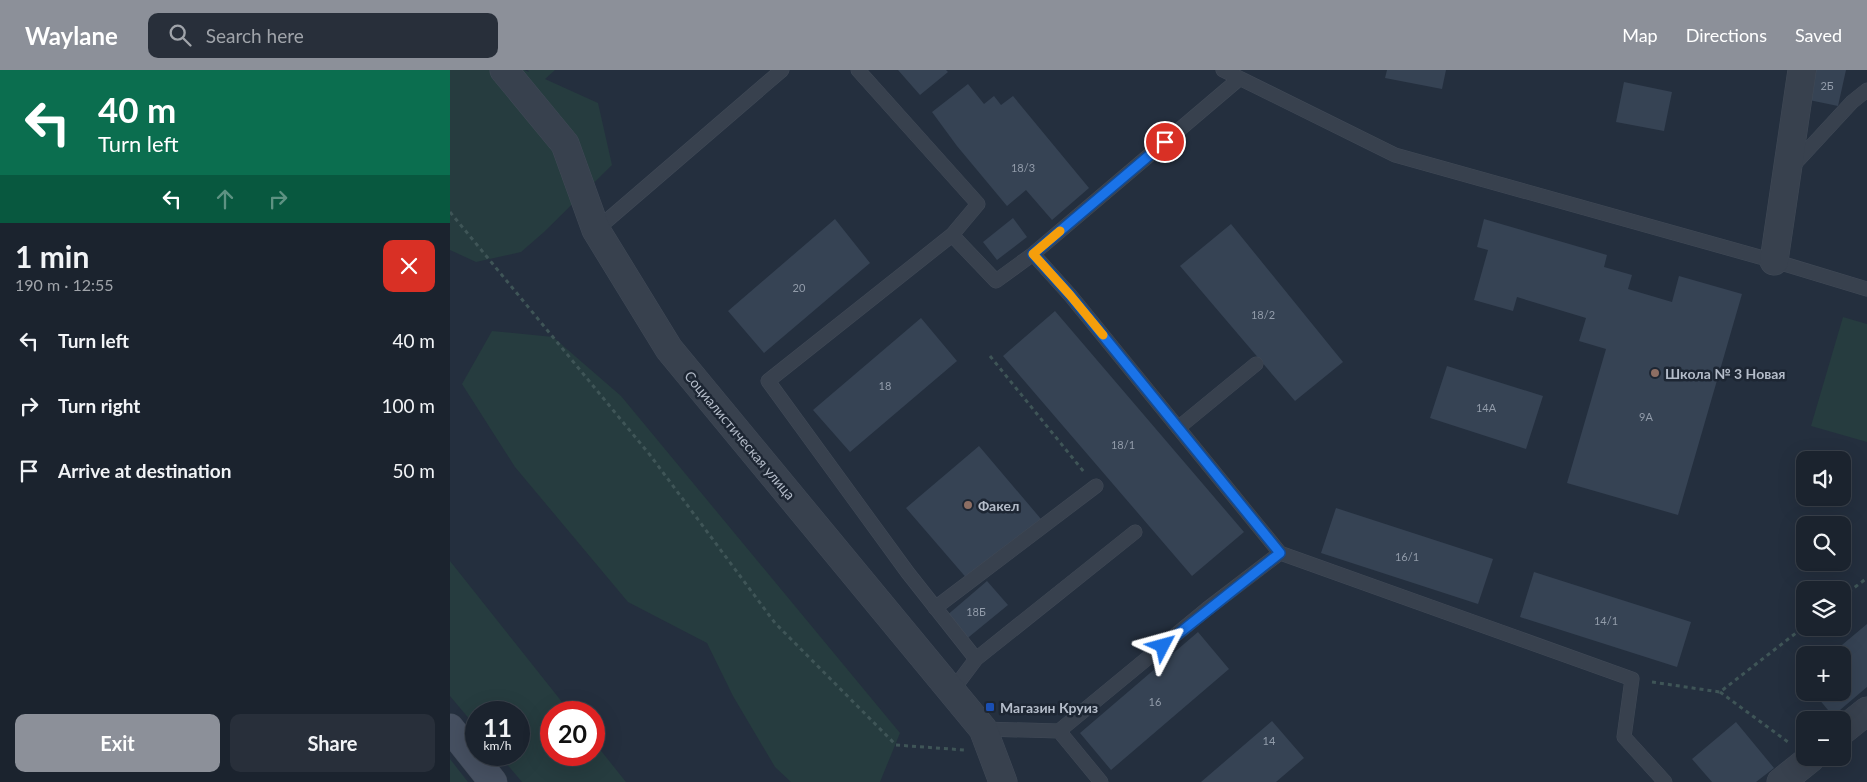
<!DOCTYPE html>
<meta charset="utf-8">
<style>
body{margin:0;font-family:Lato,sans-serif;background:#282f3a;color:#f1f3f6;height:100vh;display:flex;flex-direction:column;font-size:19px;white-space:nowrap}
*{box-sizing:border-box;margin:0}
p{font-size:16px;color:#a0a4aa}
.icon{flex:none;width:28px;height:28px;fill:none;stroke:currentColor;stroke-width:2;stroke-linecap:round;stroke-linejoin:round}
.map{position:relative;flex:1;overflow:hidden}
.drawer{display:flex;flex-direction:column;background:#1b232e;width:450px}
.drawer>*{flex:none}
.top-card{background:#0b6e4f;color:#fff;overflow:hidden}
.controls{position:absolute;left:1346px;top:381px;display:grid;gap:10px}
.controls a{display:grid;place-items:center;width:55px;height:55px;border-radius:10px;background:#1b232e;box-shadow:0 5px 20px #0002,0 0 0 1px #39404a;font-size:25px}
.speed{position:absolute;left:15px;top:631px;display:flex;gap:10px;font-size:25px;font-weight:700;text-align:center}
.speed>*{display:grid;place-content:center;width:65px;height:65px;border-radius:50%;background:#1b232e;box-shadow:0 5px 20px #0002,0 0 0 1px #39404a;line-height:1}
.speed small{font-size:12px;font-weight:400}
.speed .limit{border:8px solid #d22;background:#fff;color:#111}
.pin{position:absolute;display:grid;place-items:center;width:42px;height:42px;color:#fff;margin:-21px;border:2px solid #fff;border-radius:50%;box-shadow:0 1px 5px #0007}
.me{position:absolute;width:55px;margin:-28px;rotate:51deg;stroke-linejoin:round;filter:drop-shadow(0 0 4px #0008)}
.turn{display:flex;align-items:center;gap:18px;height:105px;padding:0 15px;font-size:22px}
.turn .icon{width:65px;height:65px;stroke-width:2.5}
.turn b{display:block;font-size:35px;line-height:42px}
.lanes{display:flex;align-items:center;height:48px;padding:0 15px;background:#0003;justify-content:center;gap:25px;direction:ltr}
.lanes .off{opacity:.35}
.round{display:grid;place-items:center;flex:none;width:52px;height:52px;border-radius:10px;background:#282f3a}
.overview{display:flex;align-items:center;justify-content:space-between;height:85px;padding:0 15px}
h1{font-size:30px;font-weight:700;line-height:38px}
.action{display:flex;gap:10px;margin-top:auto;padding:10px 15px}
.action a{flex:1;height:58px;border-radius:10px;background:#8c9099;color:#fff;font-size:20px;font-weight:700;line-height:58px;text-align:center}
.action a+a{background:#282f3a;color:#f1f3f6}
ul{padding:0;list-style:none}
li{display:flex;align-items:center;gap:15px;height:65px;padding:0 15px}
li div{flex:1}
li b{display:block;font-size:19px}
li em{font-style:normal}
header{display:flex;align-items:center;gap:30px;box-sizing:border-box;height:70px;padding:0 25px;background:#8c9099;color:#fff}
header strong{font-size:24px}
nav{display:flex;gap:28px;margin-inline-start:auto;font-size:18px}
.search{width:350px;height:45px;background:#282f3a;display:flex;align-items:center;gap:12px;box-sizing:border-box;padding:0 18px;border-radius:10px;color:#a0a4aa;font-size:19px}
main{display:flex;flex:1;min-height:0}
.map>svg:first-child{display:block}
</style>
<header>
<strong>Waylane</strong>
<div class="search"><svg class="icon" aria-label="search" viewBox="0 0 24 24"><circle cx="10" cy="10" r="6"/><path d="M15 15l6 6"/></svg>Search here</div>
<nav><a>Map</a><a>Directions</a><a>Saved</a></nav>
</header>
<main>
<section class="drawer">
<div class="top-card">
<div class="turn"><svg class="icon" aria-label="left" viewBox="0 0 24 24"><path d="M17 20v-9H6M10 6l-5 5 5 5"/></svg><div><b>40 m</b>Turn left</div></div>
<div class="lanes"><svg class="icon" aria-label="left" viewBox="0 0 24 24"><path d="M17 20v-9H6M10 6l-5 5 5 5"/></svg><svg class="icon off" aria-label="ahead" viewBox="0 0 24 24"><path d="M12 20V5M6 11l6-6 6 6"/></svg><svg class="icon off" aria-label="right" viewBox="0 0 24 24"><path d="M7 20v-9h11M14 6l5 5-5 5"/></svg></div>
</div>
<div class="overview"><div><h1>1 min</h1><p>190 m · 12:55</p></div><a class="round" style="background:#d93025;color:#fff"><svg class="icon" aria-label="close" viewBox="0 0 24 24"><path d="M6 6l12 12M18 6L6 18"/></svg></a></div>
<ul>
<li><svg class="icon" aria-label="left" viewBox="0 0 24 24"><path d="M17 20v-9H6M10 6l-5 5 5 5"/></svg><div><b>Turn left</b></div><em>40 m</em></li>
<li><svg class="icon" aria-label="right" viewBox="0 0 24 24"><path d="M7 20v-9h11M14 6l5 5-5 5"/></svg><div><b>Turn right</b></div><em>100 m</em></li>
<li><svg class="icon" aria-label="arrive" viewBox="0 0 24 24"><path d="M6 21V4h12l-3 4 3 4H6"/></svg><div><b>Arrive at destination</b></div><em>50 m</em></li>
</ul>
<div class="action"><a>Exit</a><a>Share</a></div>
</section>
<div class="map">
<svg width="1417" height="712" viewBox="0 0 1417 712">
<rect width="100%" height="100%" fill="#242f3e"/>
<!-- green -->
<path fill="#263c3f" d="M 0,0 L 74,0 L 79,2 L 78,0 L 105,0 L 95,9 L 148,33 L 162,95 L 94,162 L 71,182 L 26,192 L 0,180 Z
M 1393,247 L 1417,254 L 1417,372 L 1361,356 Z
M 42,261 L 103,267 L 171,326 L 450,663 L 430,712 L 341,712 L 325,697 L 283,626 L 257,573 L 178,532 L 65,397 L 12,314 Z
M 0,491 L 120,642 L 101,642 L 101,685 L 144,685 L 144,672 L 176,712 L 72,712 L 49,685 L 69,685 L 69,642 L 26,642 L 26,657 L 0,626 Z
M 0,689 L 18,712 L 0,712 Z"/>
<!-- building -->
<path fill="#364354" d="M 448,0 L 496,0 L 498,2 L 470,25 Z
M 937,0 L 996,0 L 992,19 L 935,8 Z
M 1365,0 L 1396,0 L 1388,36 L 1359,30 Z
M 1174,12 L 1222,22 L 1214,61 L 1166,52 Z
M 518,14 L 534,34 L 544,26 L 551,35 L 563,26 L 639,118 L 602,150 L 576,120 L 557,136 L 507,76 L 482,42 Z
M 563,148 L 577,167 L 547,190 L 533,172 Z
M 385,149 L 420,193 L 314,283 L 278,241 Z
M 1034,149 L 1157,185 L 1154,197 L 1182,205 L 1178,219 L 1222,232 L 1229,206 L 1292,224 L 1228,445 L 1117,413 L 1156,279 L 1129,271 L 1136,248 L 1067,227 L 1063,241 L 1024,230 L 1038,180 L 1027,177 Z
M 781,154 L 893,292 L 845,331 L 730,196 Z
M 605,241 L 794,462 L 742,506 L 553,286 Z
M 471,248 L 507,291 L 400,382 L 363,340 Z
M 997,296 L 1093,326 L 1076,379 L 980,348 Z
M 529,376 L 591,449 L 519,511 L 456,438 Z
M 886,438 L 1043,489 L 1028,534 L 871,483 Z
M 1084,502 L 1241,552 L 1227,597 L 1070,547 Z
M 537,511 L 558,535 L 514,571 L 495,547 Z
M 1417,554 L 1417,617 L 1383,646 L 1363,622 L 1392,622 L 1392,585 L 1380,585 Z
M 748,562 L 779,599 L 661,700 L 630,663 Z
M 822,651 L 854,688 L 826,712 L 751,712 Z
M 1286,652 L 1324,698 L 1306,712 L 1262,712 L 1242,689 Z"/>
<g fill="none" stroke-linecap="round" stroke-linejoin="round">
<!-- lane casing -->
<g stroke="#414a57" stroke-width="15">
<path id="lane" d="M 408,0 L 528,134 L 502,165 L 318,311 L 458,503 L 526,589 L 502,621
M 773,0 L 945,85 L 1324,191 L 1417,219
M 1341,98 L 1402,32 L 1417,20
M 146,160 L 332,0
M 502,165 L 546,211 L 583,184 L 789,9
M 583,184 L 620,225 L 830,483 L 1182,609 L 1174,667 L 1215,712
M 728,358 L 806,294
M 485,538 L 646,416
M 526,589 L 685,462
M 533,659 L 609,661 L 757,539 L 830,483
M 609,661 L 651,712"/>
</g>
<!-- street casing -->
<g stroke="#414a57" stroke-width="29">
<path id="street" d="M 54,0 L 115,74 L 146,160 L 219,279 L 533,659 L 553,712
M 1324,191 L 1352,0
M 1392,661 L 1417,641
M 1331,712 L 1361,688"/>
</g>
<!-- secondary casing -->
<g stroke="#414a57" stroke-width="29">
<path id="secondary" d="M 0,658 L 43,712"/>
</g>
<!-- path -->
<path stroke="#3f5557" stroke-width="3" stroke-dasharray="4 4" stroke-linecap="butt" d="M 0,142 L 200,385 L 325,553 L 446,675 L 514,680
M 540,286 L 634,402
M 1392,527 L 1417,508
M 1202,612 L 1270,622 L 1355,556
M 1270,622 L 1338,672"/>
<!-- lane -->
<use href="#lane" stroke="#38414e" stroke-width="14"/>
<!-- street -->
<use href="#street" stroke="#38414e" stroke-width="28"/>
<!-- secondary -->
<use href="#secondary" stroke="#465061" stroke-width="28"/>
</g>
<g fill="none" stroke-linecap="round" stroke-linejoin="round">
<!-- route casing -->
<g stroke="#114b97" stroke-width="12">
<path id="route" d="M 713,576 L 830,483 L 620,225 L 583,184 L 715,72"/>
</g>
<!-- route -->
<use href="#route" stroke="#1a73e8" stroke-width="9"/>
<!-- slow -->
<path stroke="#f59e0b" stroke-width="9" d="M 610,161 L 583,184 L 620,225 L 653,265"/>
</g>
<!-- markers -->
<g fill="#8d6e63" stroke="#1d2633" stroke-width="2">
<circle cx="1205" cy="303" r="5"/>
<circle cx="518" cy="435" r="5"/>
</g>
<rect fill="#1a4fb4" stroke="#1d2633" stroke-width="2" x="535" y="632" width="10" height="10" rx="2.5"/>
<g text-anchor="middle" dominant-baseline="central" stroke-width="5" stroke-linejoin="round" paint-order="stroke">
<!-- number labels -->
<g font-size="11" fill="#929caa">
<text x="1377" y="15">2Б</text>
<text x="573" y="97">18/3</text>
<text x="349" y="217">20</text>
<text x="813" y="244">18/2</text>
<text x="435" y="315">18</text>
<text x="1036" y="337">14А</text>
<text x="1196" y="346">9А</text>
<text x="673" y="374">18/1</text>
<text x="957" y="486">16/1</text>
<text x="526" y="541">18Б</text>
<text x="1156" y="550">14/1</text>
<text x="705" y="631">16</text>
<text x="819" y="670">14</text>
</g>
<!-- poi labels -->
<g font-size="14" font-weight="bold" fill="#b4bcc9" stroke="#1d2633" text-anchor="start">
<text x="1215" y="303">Школа № 3 Новая</text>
<text x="528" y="435">Факел</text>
<text x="550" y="637">Магазин Круиз</text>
</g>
<!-- street labels -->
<g font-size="14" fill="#b4bcc9" stroke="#1d2633">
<text transform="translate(290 365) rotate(50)">Социалистическая улица</text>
</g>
</g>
</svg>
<div class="controls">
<a><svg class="icon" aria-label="sound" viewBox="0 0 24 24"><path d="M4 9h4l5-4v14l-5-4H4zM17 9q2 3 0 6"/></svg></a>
<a><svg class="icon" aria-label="search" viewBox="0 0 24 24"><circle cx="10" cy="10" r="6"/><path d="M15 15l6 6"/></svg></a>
<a><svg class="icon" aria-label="layers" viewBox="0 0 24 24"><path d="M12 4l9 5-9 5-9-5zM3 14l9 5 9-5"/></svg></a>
<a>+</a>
<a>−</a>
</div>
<div class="speed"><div>11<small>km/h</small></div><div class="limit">20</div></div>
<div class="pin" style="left:715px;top:72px;background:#d93025"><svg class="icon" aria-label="arrive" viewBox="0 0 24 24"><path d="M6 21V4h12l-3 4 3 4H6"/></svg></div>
<svg class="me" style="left:713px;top:576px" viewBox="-20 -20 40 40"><path d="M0-17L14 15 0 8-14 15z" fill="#1a73e8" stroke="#fff" stroke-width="4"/></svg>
</div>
</main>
